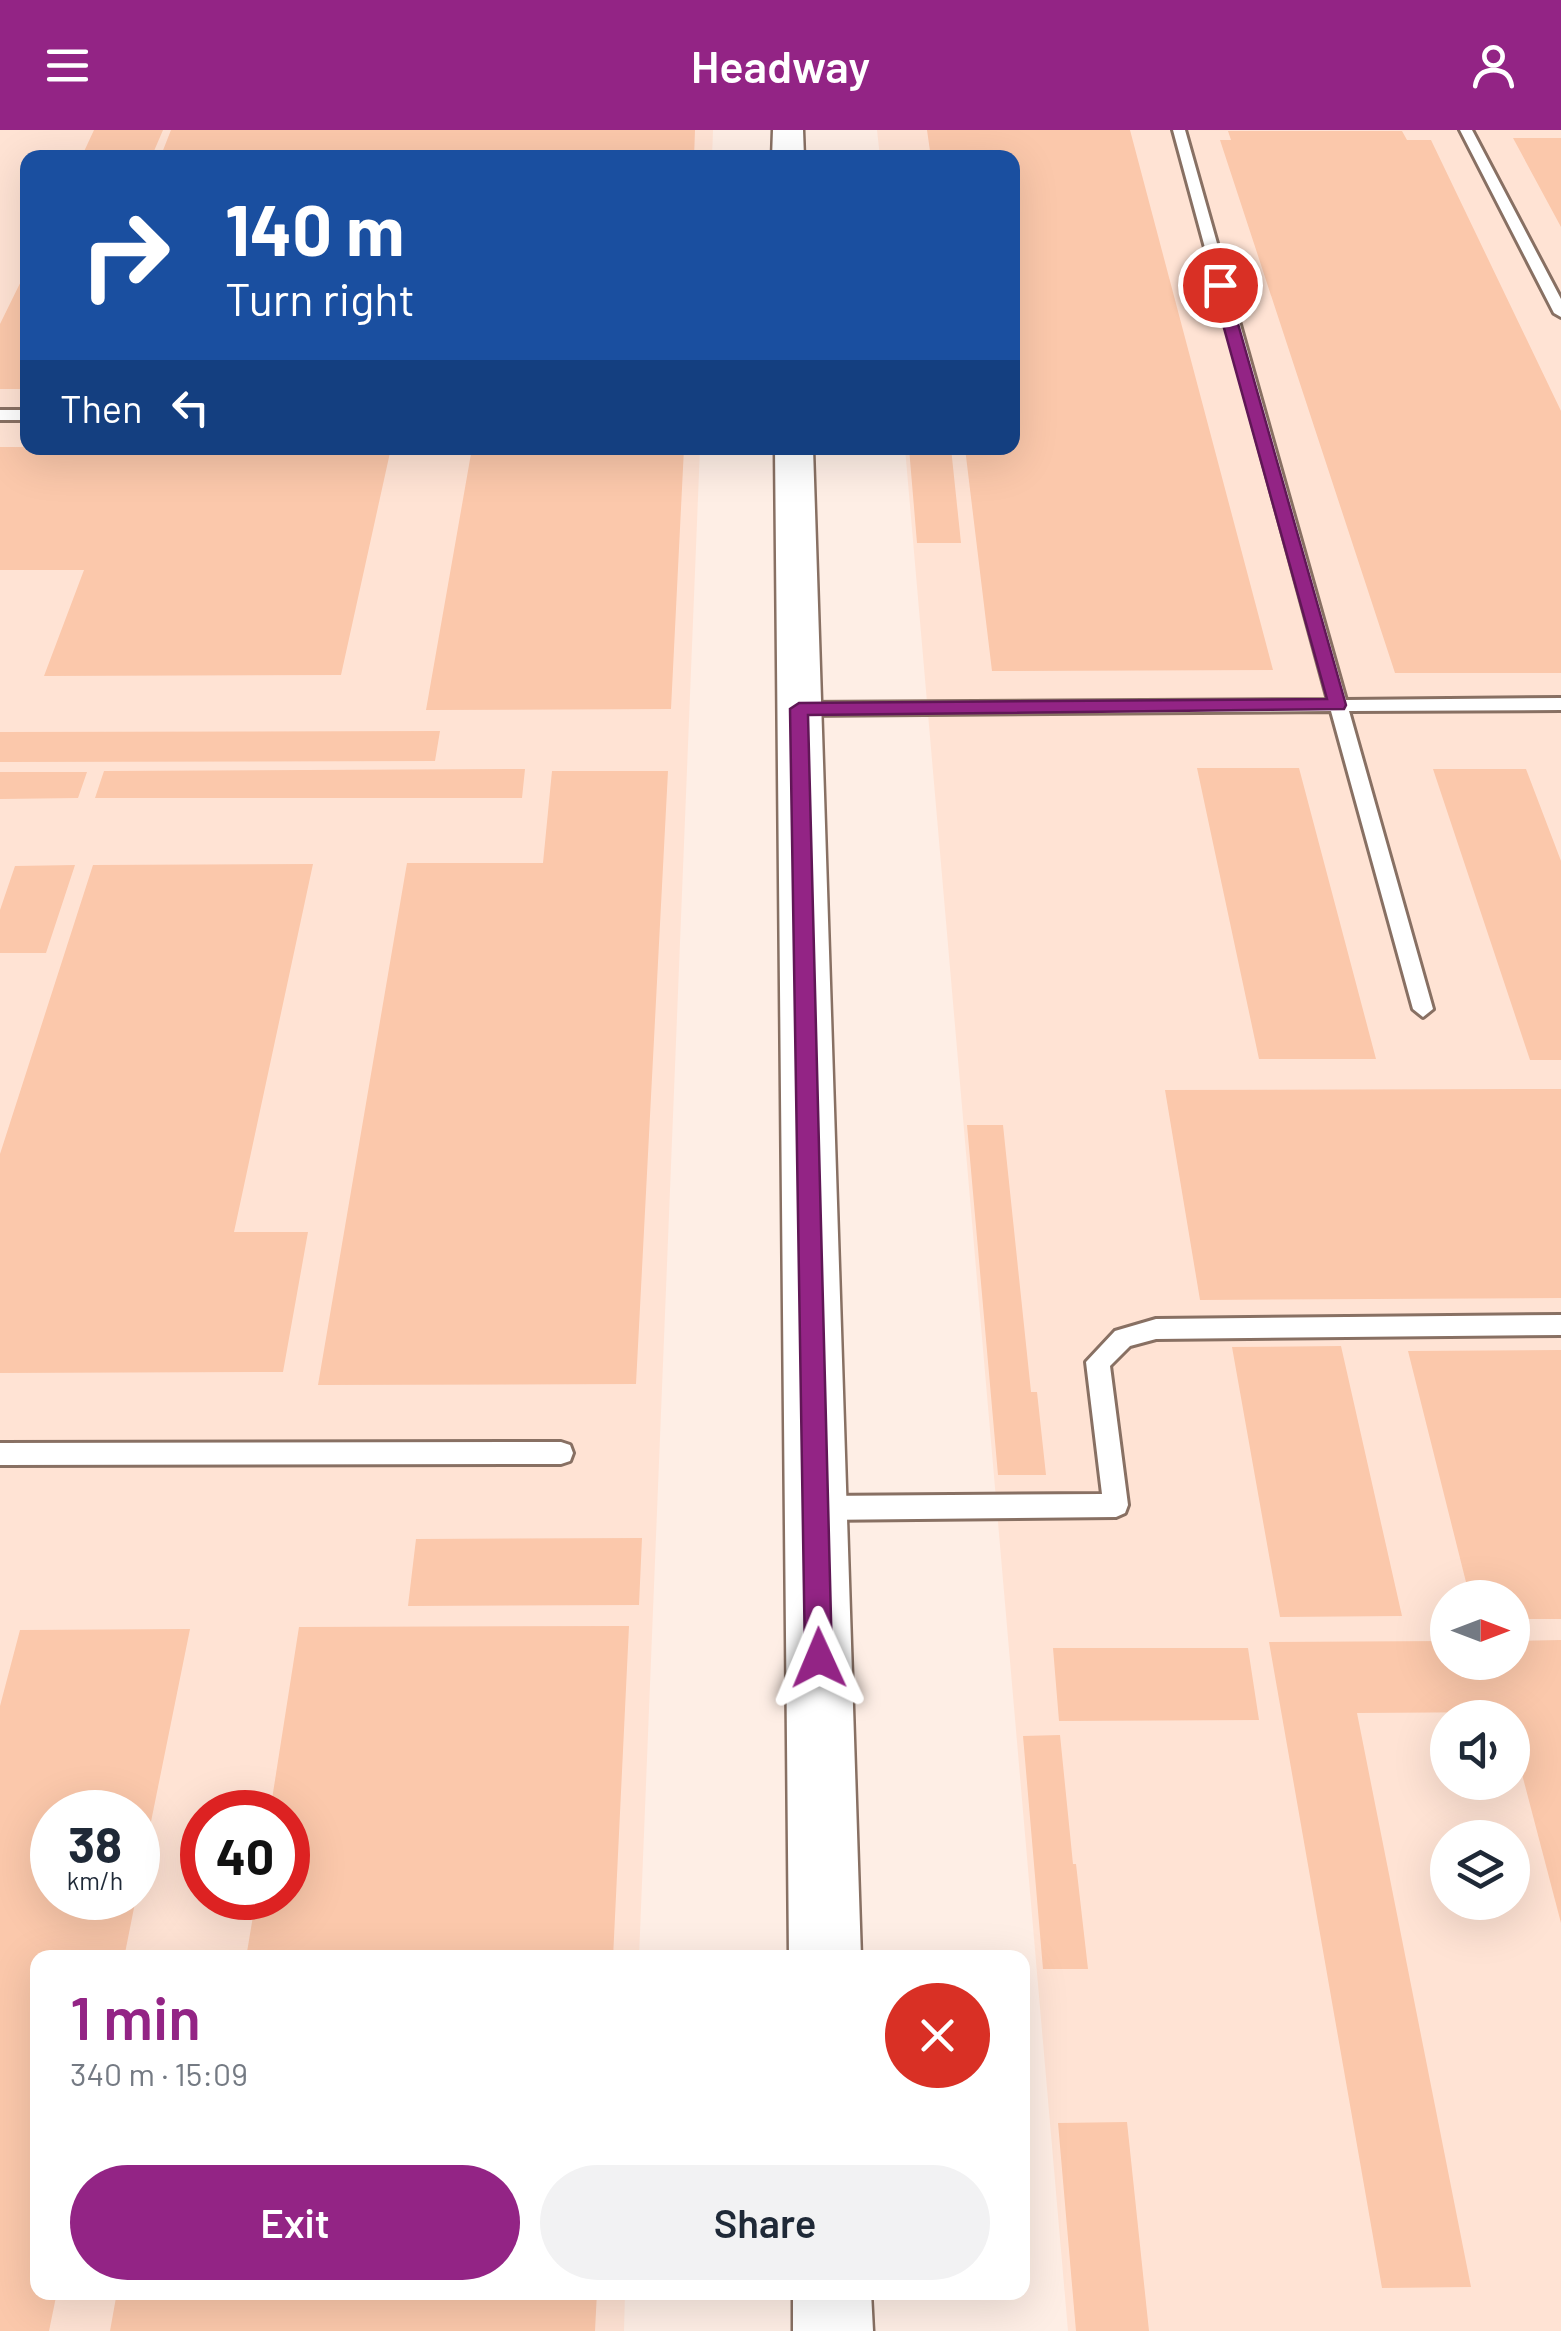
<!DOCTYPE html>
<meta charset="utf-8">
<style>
body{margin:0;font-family:Barlow,sans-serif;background:#f2f2f3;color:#1f2937;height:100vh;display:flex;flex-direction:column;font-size:38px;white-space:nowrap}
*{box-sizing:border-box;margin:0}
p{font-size:32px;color:#747a83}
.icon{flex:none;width:55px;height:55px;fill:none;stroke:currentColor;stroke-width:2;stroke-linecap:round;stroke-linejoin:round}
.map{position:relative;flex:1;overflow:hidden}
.drawer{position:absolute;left:30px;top:1820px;width:1000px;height:350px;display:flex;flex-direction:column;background:#fff;border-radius:20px;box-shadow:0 10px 40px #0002}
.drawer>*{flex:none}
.hud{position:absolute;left:20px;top:20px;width:1000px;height:305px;border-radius:20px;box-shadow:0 10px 40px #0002;background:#1a4fa0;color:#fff;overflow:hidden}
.needle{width:65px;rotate:90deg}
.fabs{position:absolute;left:1430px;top:1450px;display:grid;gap:20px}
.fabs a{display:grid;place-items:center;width:100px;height:100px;border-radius:50%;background:#fff;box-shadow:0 10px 40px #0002;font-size:50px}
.speed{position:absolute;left:30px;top:1660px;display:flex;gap:20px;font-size:50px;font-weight:700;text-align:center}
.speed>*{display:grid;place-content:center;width:130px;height:130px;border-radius:50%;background:#fff;box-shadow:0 10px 40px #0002;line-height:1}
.speed small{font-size:25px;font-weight:400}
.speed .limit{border:15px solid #d22;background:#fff;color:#111}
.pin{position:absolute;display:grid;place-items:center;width:85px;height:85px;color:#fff;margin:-42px;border:5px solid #fff;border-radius:50%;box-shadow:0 2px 10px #0007}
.me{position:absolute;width:110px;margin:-55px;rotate:359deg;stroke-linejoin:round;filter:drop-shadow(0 0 8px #0008)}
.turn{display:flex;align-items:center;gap:35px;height:210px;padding:0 40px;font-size:45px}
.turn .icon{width:130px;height:130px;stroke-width:2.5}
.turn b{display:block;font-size:70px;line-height:85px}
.then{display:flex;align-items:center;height:95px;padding:0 40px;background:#0003;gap:20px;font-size:38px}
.round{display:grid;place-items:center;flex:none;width:105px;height:105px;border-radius:52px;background:#f2f2f3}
.summary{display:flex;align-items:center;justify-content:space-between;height:170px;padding:0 40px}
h1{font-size:60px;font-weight:600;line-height:75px;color:#932485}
.action{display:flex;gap:20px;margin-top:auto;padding:20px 40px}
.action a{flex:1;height:115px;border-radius:60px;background:#932485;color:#fff;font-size:40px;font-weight:600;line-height:115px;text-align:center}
.action a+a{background:#f2f2f3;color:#1f2937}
header{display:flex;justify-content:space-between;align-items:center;height:130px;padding:0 40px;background:#932485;color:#fff;font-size:45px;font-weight:600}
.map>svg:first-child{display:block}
</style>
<header><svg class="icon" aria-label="menu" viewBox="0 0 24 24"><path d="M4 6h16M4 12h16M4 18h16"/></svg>Headway<svg class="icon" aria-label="person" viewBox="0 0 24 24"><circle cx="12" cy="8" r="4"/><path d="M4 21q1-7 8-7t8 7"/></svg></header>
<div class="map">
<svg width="1561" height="2201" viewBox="0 0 1561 2201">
<rect width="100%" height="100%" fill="#feeee5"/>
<!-- built -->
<path fill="#ffe3d4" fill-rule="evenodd" d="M 0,0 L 713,0 L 712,28 L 28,28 L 28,318 L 700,318 L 639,1827 L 38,1828 L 38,2162 L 625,2163 L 624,2201 L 0,2201 ZM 52,1682 L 138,1682 L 138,1768 L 52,1768 ZM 202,1682 L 288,1682 L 288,1768 L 202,1768 Z
M 877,0 L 1561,0 L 1561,2201 L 1068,2201 L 905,318 L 1012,318 L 1012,28 L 880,27 ZM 1448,1468 L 1512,1468 L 1512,1532 L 1448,1532 ZM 1448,1588 L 1512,1588 L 1512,1652 L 1448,1652 ZM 1448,1708 L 1512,1708 L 1512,1772 L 1448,1772 Z"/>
<!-- building -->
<path fill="#fbc8ab" d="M 94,0 L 163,0 L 151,28 L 81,28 Z
M 171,0 L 695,0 L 694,28 L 160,28 Z
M 927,0 L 1130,0 L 1273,540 L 992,541 L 965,318 L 1012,318 L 1012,28 L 931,28 Z
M 1228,1 L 1402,1 L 1407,10 L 1431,10 L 1561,281 L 1561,543 L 1395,543 L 1220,10 L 1231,10 Z
M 1513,8 L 1561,8 L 1561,97 Z
M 28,137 L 28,259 L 0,259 L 0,194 Z
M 0,317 L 391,318 L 341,545 L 44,546 L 84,440 L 0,440 Z
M 472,318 L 684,318 L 671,579 L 426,580 Z
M 909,318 L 951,318 L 961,413 L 917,413 Z
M 440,601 L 435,631 L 0,632 L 0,602 Z
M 1197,638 L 1299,638 L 1376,929 L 1259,929 Z
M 525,639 L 522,668 L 95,668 L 104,641 Z
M 1433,639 L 1526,639 L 1561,731 L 1561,930 L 1530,930 Z
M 552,641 L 668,641 L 636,1254 L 318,1255 L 407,733 L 543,733 Z
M 0,642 L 87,642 L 78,668 L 0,669 Z
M 313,734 L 234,1102 L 308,1102 L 283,1242 L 0,1243 L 0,1024 L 93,735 Z
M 75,735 L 46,823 L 0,823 L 0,780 L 15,736 Z
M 1561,959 L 1561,1168 L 1200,1170 L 1165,960 Z
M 967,995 L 1003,995 L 1031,1262 L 1037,1262 L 1046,1345 L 998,1345 Z
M 1341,1216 L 1402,1486 L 1280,1487 L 1232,1217 Z
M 1561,1220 L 1561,1489 L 1512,1489 L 1512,1468 L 1470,1468 L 1408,1221 Z
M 642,1408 L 639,1475 L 408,1476 L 416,1409 Z
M 629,1496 L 613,1828 L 246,1828 L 256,1768 L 288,1768 L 288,1682 L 270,1682 L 299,1497 Z
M 190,1499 L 139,1751 L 138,1682 L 52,1682 L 52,1768 L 136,1768 L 124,1828 L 38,1828 L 38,2162 L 57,2162 L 49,2201 L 0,2201 L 0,1576 L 20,1500 Z
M 1561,1510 L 1561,1793 L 1512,1606 L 1512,1588 L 1508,1588 L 1507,1582 L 1357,1583 L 1471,2157 L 1382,2158 L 1269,1512 L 1448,1511 L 1448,1532 L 1512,1532 L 1512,1511 Z
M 1053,1518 L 1248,1518 L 1259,1590 L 1059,1591 Z
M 1060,1605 L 1073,1734 L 1076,1734 L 1088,1839 L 1043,1839 L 1023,1606 Z
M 1127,1992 L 1149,2201 L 1076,2201 L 1058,1993 Z
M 117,2162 L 597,2162 L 595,2201 L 110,2201 Z"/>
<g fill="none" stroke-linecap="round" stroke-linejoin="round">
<!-- service casing -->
<g stroke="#887063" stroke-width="6">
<path id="service" d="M 1173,0 L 1185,0 L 1346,570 L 1561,568 L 1561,580 L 1349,581 L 1433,879 L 1423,887 L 1413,879 L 1331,581 L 799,585 L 790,579 L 799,573 L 1328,570 Z
M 1460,0 L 1472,0 L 1561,169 L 1561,187 L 1554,183 Z
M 0,280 L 28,280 L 28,290 L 0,290 Z
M 1561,1185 L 1561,1205 L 1156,1209 L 1130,1216 L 1110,1236 L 1128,1375 L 1125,1383 L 1116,1387 L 818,1390 L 809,1386 L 805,1378 L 809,1370 L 818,1366 L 1102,1364 L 1086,1232 L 1115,1201 L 1156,1189 Z
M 561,1312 L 570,1315 L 573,1323 L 570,1331 L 561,1334 L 0,1335 L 0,1313 Z"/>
</g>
<!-- tertiary casing -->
<g stroke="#887063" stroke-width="5">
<path id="tertiary" d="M 773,0 L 803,0 L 804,28 L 772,28 Z
M 775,318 L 813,318 L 861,1828 L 789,1828 Z
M 793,2162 L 871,2162 L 873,2201 L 793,2201 Z"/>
</g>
<!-- service -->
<use href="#service" fill="#fff" fill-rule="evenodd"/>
<!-- tertiary -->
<use href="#tertiary" fill="#fff" fill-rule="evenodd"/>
</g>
<!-- route -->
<path fill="#932485" stroke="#601756" stroke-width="2.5" d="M 1220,151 L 1227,155 L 1346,575 L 1344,579 L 808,585 L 832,1528 L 828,1537 L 819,1541 L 809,1537 L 805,1528 L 790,579 L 799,573 L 1327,569 L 1212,155 Z"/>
</svg>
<div class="fabs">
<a><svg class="needle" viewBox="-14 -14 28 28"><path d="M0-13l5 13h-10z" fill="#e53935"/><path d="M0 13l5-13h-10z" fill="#747a83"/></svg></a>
<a><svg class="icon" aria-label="sound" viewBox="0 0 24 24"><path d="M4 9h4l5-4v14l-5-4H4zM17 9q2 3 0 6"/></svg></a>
<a><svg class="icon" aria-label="layers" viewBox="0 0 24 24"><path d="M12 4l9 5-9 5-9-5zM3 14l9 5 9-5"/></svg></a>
</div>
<div class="speed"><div>38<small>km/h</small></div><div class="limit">40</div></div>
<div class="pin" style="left:1220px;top:155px;background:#d93025"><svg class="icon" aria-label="arrive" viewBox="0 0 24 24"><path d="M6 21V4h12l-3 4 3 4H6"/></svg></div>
<svg class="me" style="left:819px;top:1528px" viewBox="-20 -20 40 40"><path d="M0-17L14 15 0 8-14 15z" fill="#932485" stroke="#fff" stroke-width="4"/></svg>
<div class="hud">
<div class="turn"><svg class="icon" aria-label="right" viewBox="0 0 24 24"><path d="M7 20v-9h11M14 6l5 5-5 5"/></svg><div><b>140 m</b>Turn right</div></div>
<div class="then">Then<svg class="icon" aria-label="left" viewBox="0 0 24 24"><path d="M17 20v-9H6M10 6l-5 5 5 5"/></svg></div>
</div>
<section class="drawer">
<div class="summary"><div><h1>1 min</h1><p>340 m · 15:09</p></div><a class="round" style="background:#d93025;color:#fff"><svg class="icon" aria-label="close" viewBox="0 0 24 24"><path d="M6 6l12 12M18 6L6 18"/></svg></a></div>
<div class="action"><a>Exit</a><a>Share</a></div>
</section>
</div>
